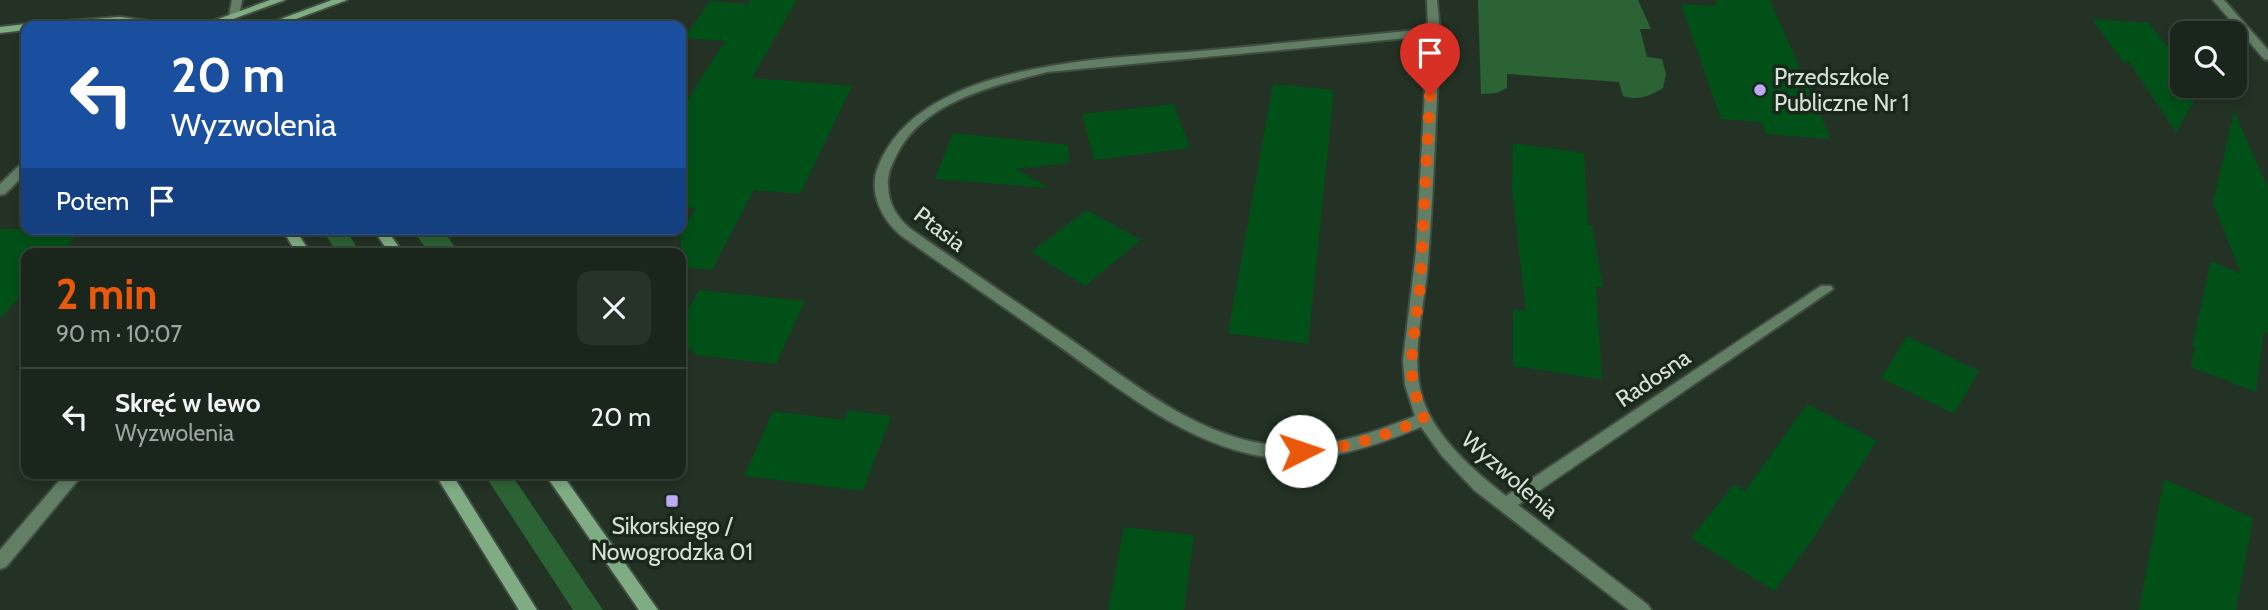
<!DOCTYPE html>
<html lang="pl">
<meta charset="utf-8">
<style>
body{margin:0;font-family:Cabin,sans-serif;background:#273229;color:#f1f3f6;height:100vh;display:flex;flex-direction:column;font-size:26px;white-space:nowrap}
*{box-sizing:border-box;margin:0}
p{font-size:23px;color:#9fa5a3}
.icon{flex:none;width:38px;height:38px;fill:none;stroke:currentColor;stroke-width:2;stroke-linecap:round;stroke-linejoin:round}
.map{position:relative;flex:1;overflow:hidden}
.side{position:absolute;left:21px;top:248px;width:665px;height:231px;display:flex;flex-direction:column;background:#1a261c;border-radius:14px;box-shadow:0 4px 10px #0003,0 0 0 2px #38433b}
.side>*{flex:none}
.hud{position:absolute;left:21px;top:21px;width:665px;height:214px;border-radius:14px;box-shadow:0 4px 10px #0003,0 0 0 2px #38433b;background:#1a4fa0;color:#fff;overflow:hidden}
.controls{position:absolute;left:2170px;top:21px;display:grid;gap:14px}
.controls a{display:grid;place-items:center;width:77px;height:77px;border-radius:14px;background:#1a261c;box-shadow:0 4px 10px #0003,0 0 0 2px #38433b;font-size:35px}
.pin{position:absolute;display:grid;place-items:center;width:60px;height:60px;color:#fff;margin:-72px -30px;border-radius:50% 50% 50% 0;rotate:-45deg;box-shadow:0 0 7px #0007}
.pin .icon{rotate:45deg}
.me{position:absolute;width:77px;margin:-38px;rotate:86deg;stroke-linejoin:round;filter:drop-shadow(0 0 5px #0008)}
.turn{display:flex;align-items:center;gap:24px;height:147px;padding:0 35px;font-size:32px}
.turn .icon{width:91px;height:91px;stroke-width:2.5}
.turn b{display:block;font-size:49px;line-height:60px}
.then{display:flex;align-items:center;height:66px;padding:0 35px;background:#0003;gap:14px;font-size:26px}
.round{display:grid;place-items:center;flex:none;width:74px;height:74px;border-radius:14px;background:#273229}
.overview{display:flex;align-items:center;justify-content:space-between;height:119px;padding:0 35px}
h1{font-size:42px;font-weight:800;line-height:52px;color:#ea580c}
ul{padding:0;list-style:none}
li{display:flex;align-items:center;gap:21px;height:98px;padding:0 35px;border-top:2px solid #38433b}
li div{flex:1}
li b{display:block;font-size:26px}
li em{font-style:normal}
.map>svg:first-child{display:block}
</style>
<div class="map">
<svg width="2268" height="610" viewBox="0 0 2268 610">
<rect width="100%" height="100%" fill="#233225"/>
<!-- green -->
<path fill="#2c6334" d="M 1478,0 L 1638,0 L 1651,29 L 1640,29 L 1647,57 L 1662,59 L 1666,74 L 1663,88 C 1650,96 1638,101 1623,96 L 1619,82 L 1507,74 L 1507,88 L 1497,93 L 1481,94 Z
M 322,229 L 345,229 L 361,254 L 338,254 Z
M 412,229 L 442,229 L 460,254 L 430,254 Z
M 484,474 L 511,474 L 603,610 L 573,610 Z"/>
<!-- building -->
<path fill="#005018" d="M 750,0 L 797,0 L 752,78 L 852,86 L 800,194 L 754,190 L 712,270 L 681,267 L 681,234 L 696,208 L 681,207 L 681,110 L 725,41 L 684,38 L 710,1 L 748,4 Z
M 1715,0 L 1770,0 L 1831,139 L 1766,134 L 1761,122 L 1721,119 L 1681,4 L 1717,6 Z
M 2092,19 L 2149,23 L 2182,65 L 2182,86 L 2198,86 L 2201,90 L 2176,132 L 2129,62 L 2123,62 Z
M 1273,84 L 1334,90 L 1308,344 L 1228,333 Z
M 1174,104 L 1190,148 L 1094,160 L 1082,114 Z
M 2234,111 L 2268,188 L 2268,335 L 2264,331 L 2256,392 L 2191,367 L 2195,347 L 2192,346 L 2211,261 L 2241,274 L 2213,203 Z
M 953,133 L 1068,145 L 1069,163 L 1016,169 L 1049,188 L 935,179 Z
M 1513,143 L 1584,153 L 1588,225 L 1592,225 L 1603,287 L 1596,287 L 1602,379 L 1513,366 L 1513,309 L 1526,311 L 1512,190 Z
M 1087,210 L 1141,240 L 1085,286 L 1031,252 Z
M 0,229 L 82,229 L 60,254 L 26,254 L 26,290 L 0,319 Z
M 699,290 L 805,301 L 776,364 L 696,355 L 692,349 L 681,348 L 681,322 Z
M 1907,336 L 1979,371 L 1954,414 L 1881,378 Z
M 1807,404 L 1877,441 L 1810,543 L 1774,591 L 1691,538 L 1734,484 L 1745,491 Z
M 848,410 L 891,416 L 863,491 L 744,476 L 773,411 L 844,420 Z
M 2164,479 L 2253,518 L 2236,610 L 2139,610 Z
M 1124,527 L 1194,535 L 1184,610 L 1108,610 Z"/>
<g fill="none" stroke-linecap="round" stroke-linejoin="round">
<!-- lane casing -->
<g stroke="#404e41" stroke-width="4">
<path id="lane" d="M 232,0 L 242,0 L 239,16 L 234,19 L 229,16 Z"/>
</g>
<!-- street casing -->
<g stroke="#404e41" stroke-width="4">
<path id="street" d="M 1427,0 L 1437,0 L 1440,32 C 1436,109 1434,185 1428,262 C 1425,306 1409,357 1423,400 C 1437,439 1474,471 1506,496 L 1821,286 L 1831,286 L 1833,289 L 1518,505 L 1648,605 L 1651,610 L 1629,610 L 1474,490 L 1442,456 L 1421,427 C 1373,447 1319,465 1266,457 C 1186,445 1120,389 1056,344 C 1005,308 954,273 903,237 C 882,221 868,192 878,167 C 920,58 1115,59 1212,50 C 1284,43 1356,36 1428,29 ZM 1428,36 L 1416,252 L 1403,360 L 1405,385 L 1415,416 C 1368,435 1317,452 1265,444 C 1192,433 1129,380 1070,339 C 1018,303 965,267 912,230 C 898,219 888,204 888,185 C 887,174 892,164 897,154 C 924,101 994,86 1047,72 Z
M 2213,0 L 2224,0 L 2268,50 L 2268,60 L 2264,59 Z
M 26,162 L 26,173 L 5,194 L 0,195 L 0,184 L 22,163 Z
M 65,474 L 83,474 L 6,567 L 0,569 L 0,550 Z"/>
</g>
<!-- secondary casing -->
<g stroke="#404e41" stroke-width="4">
<path id="secondary" d="M 270,0 L 285,0 L 214,26 L 199,26 Z
M 332,0 L 347,0 L 277,26 L 262,26 Z
M 120,17 L 171,24 L 172,26 L 120,24 L 34,26 L 39,23 Z
M 26,24 L 31,26 L 26,26 L 26,30 L 0,33 L 0,27 Z
M 282,229 L 295,229 L 311,254 L 297,254 Z
M 373,229 L 386,229 L 404,254 L 390,254 Z
M 435,474 L 452,474 L 537,610 L 519,610 Z
M 545,474 L 562,474 L 658,610 L 639,610 Z"/>
</g>
<!-- lane -->
<use href="#lane" fill="#627e65" fill-rule="evenodd"/>
<!-- street -->
<use href="#street" fill="#627e65" fill-rule="evenodd"/>
<!-- secondary -->
<use href="#secondary" fill="#7fac83" fill-rule="evenodd"/>
</g>
<g fill="none" stroke-linecap="round" stroke-linejoin="round">
<!-- route -->
<path stroke="#ea580c" stroke-width="12" stroke-dasharray="0 21.6" d="M 1301,451 C 1345,450 1384,436 1424,419 L 1412,384 L 1412,350 L 1420,286 L 1430,95"/>
</g>
<!-- markers -->
<g fill="#bea9f4" stroke="#1a281b" stroke-width="2.5">
<circle cx="1760" cy="90" r="7"/>
<rect x="665" y="494" width="14" height="14" rx="3.5"/>
</g>
<g text-anchor="middle" dominant-baseline="central" stroke-width="7" stroke-linejoin="round" paint-order="stroke">
<!-- poi labels -->
<g font-size="23" fill="#d7e1d7" stroke="#1a281b" text-anchor="start">
<text x="1774" y="77">Przedszkole<tspan x="1774" dy="26">Publiczne Nr 1</tspan></text>
<text x="672" y="526" text-anchor="middle">Sikorskiego /<tspan x="672" dy="26">Nowogrodzka 01</tspan></text>
</g>
<!-- street labels -->
<g font-size="23" fill="#d7e1d7" stroke="#1a281b">
<text transform="translate(940 229) rotate(37)">Ptasia</text>
<text transform="translate(1653 378) rotate(-34)">Radosna</text>
<text transform="translate(1510 475) rotate(41)">Wyzwolenia</text>
</g>
</g>
</svg>
<div class="controls">
<a><svg class="icon" aria-label="search" viewBox="0 0 24 24"><circle cx="10" cy="10" r="6"/><path d="M15 15l6 6"/></svg></a>
</div>
<div class="pin" style="left:1430px;top:95px;background:#d93025"><svg class="icon" aria-label="arrive" viewBox="0 0 24 24"><path d="M6 21V4h12l-3 4 3 4H6"/></svg></div>
<svg class="me" style="left:1301px;top:451px" viewBox="-20 -20 40 40"><circle r="19" fill="#fff"/><path d="M0-13L10 11 0 6-10 11z" fill="#ea580c"/></svg>
<div class="hud">
<div class="turn"><svg class="icon" aria-label="left" viewBox="0 0 24 24"><path d="M17 20v-9H6M10 6l-5 5 5 5"/></svg><div><b>20 m</b>Wyzwolenia</div></div>
<div class="then">Potem<svg class="icon" aria-label="arrive" viewBox="0 0 24 24"><path d="M6 21V4h12l-3 4 3 4H6"/></svg></div>
</div>
<section class="side">
<div class="overview"><div><h1>2 min</h1><p>90 m · 10:07</p></div><a class="round"><svg class="icon" aria-label="close" viewBox="0 0 24 24"><path d="M6 6l12 12M18 6L6 18"/></svg></a></div>
<ul>
<li><svg class="icon" aria-label="left" viewBox="0 0 24 24"><path d="M17 20v-9H6M10 6l-5 5 5 5"/></svg><div><b>Skręć w lewo</b><p>Wyzwolenia</p></div><em>20 m</em></li>
</ul>
</section>
</div>
